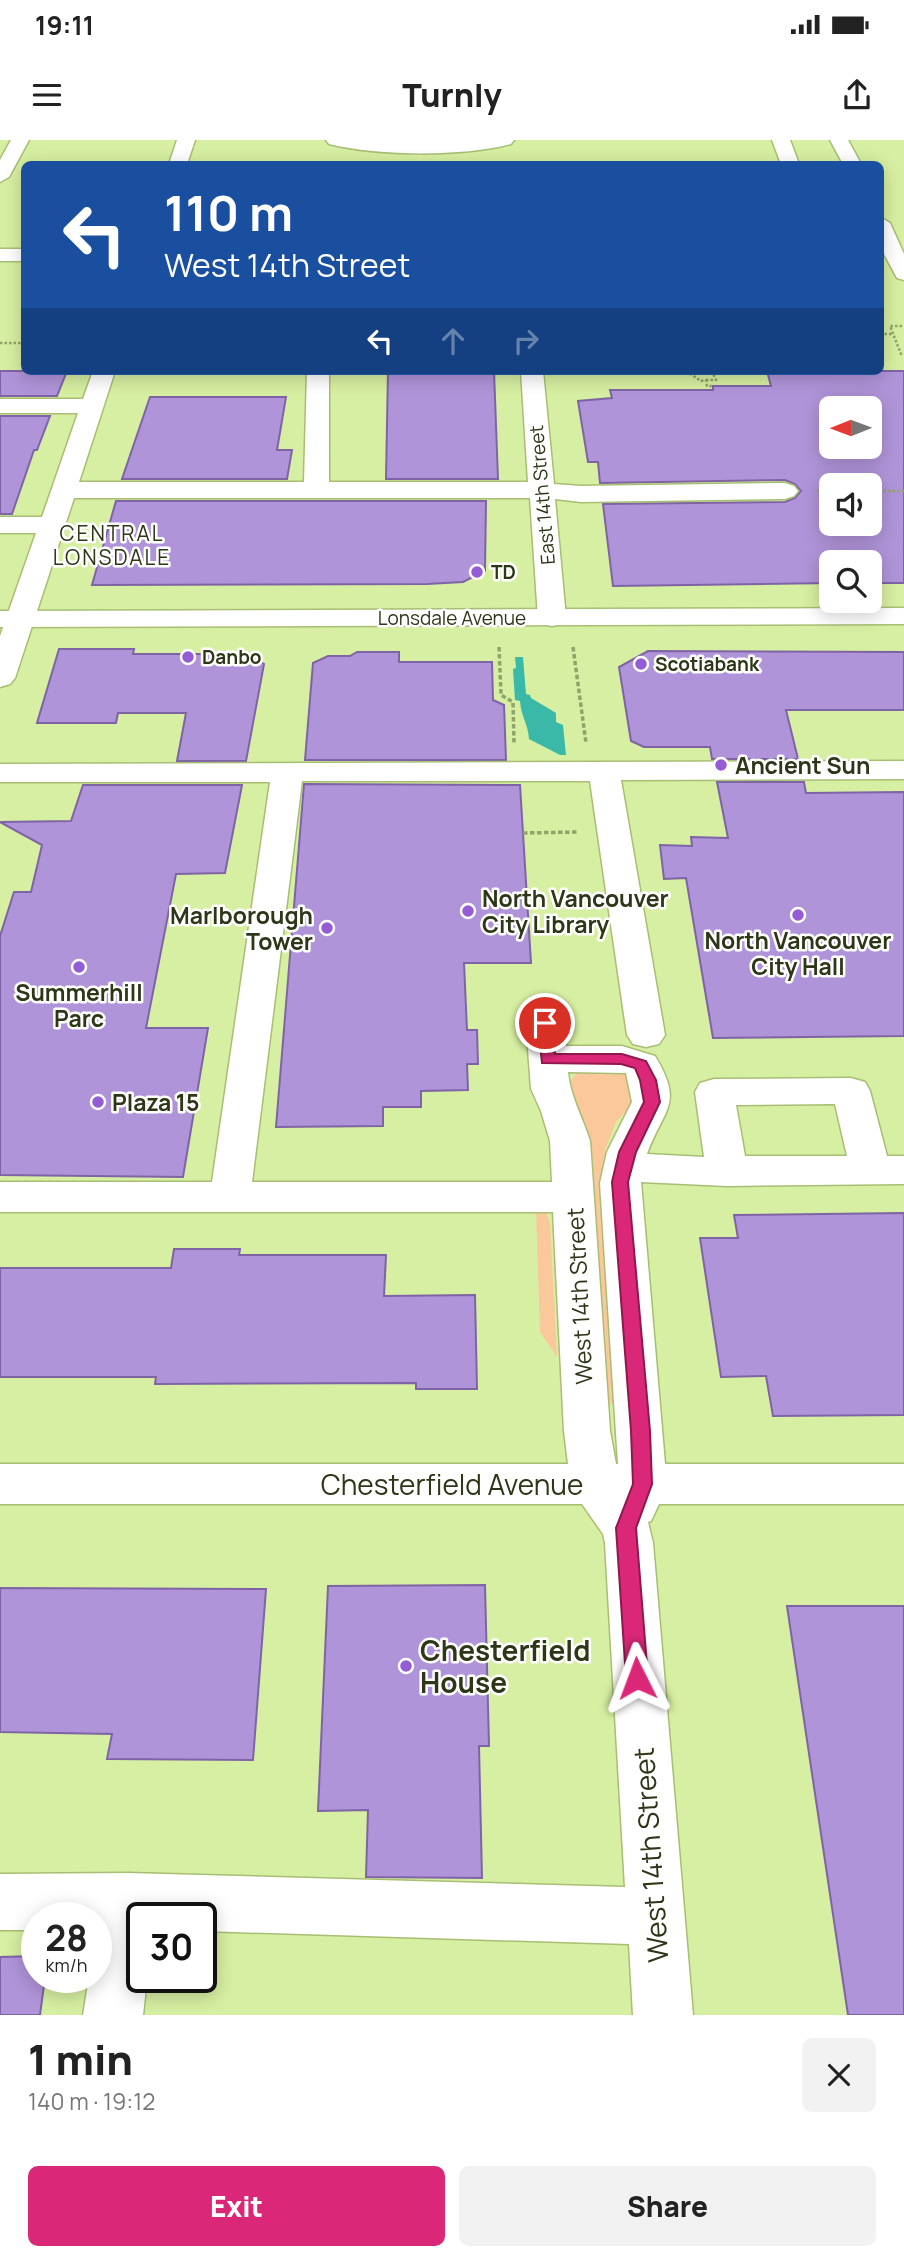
<!DOCTYPE html>
<meta charset="utf-8">
<style>
body{margin:0;font-family:Manrope,sans-serif;background:#f2f2f2;color:#222;height:100vh;display:flex;flex-direction:column;font-size:26px;white-space:nowrap}
*{box-sizing:border-box;margin:0}
p{font-size:23px;color:#767676}
.icon{flex:none;width:38px;height:38px;fill:none;stroke:currentColor;stroke-width:2;stroke-linecap:round;stroke-linejoin:round}
.map{position:relative;height:1875px;overflow:hidden}
.side{display:flex;flex-direction:column;background:#fff;flex:1}
.side>*{flex:none}
.banner{position:absolute;left:21px;top:21px;width:863px;height:214px;border-radius:10px;box-shadow:0 4px 18px #0003;background:#1a4fa0;color:#fff;overflow:hidden}
.needle{width:46px;rotate:269deg}
.controls{position:absolute;left:819px;top:256px;display:grid;gap:14px}
.controls a{display:grid;place-items:center;width:63px;height:63px;border-radius:10px;background:#fff;box-shadow:0 4px 18px #0003;font-size:35px}
.speed{position:absolute;left:21px;top:1762px;display:flex;gap:14px;font-size:35px;font-weight:700;text-align:center}
.speed>*{display:grid;place-content:center;width:91px;height:91px;border-radius:50%;background:#fff;box-shadow:0 4px 18px #0003;line-height:1}
.speed small{font-size:18px;font-weight:400}
.speed .limit{border:4px solid #111;border-radius:10px;background:#fff;color:#111}
.pin{position:absolute;display:grid;place-items:center;width:60px;height:60px;color:#fff;margin:-30px;border:4px solid #fff;border-radius:50%;box-shadow:0 2px 7px #0007}
.me{position:absolute;width:77px;margin:-38px;rotate:357deg;stroke-linejoin:round;filter:drop-shadow(0 0 5px #0008)}
.turn{display:flex;align-items:center;gap:24px;height:147px;padding:0 28px;font-size:32px}
.turn .icon{width:91px;height:91px;stroke-width:2.5}
.turn b{display:block;font-size:49px;line-height:60px}
.lanes{display:flex;align-items:center;height:66px;padding:0 28px;background:#0003;justify-content:center;gap:35px;direction:ltr}
.lanes .off{opacity:.35}
.round{display:grid;place-items:center;flex:none;width:74px;height:74px;border-radius:10px;background:#f2f2f2}
.headline{display:flex;align-items:center;justify-content:space-between;height:119px;padding:0 28px}
h1{font-size:42px;font-weight:800;line-height:52px}
.action{display:flex;gap:14px;margin-top:auto;padding:14px 28px}
.action a{flex:1;height:80px;border-radius:10px;background:#db2777;color:#fff;font-size:28px;font-weight:800;line-height:80px;text-align:center}
.action a+a{background:#f2f2f2;color:#222}
.status{display:flex;justify-content:space-between;align-items:center;height:49px;padding:0 35px;background:#fff;direction:ltr}
.status svg{height:19px;fill:currentColor}
header{display:flex;justify-content:space-between;align-items:center;height:91px;padding:0 28px;background:#fff;font-size:32px;font-weight:800}
.map>svg:first-child{display:block}
</style>
<div class="status"><b>19:11</b><svg viewBox="0 0 49 12"><path d="M0 12V9h3v3zM5 12V6h3v6zM10 12V3h3v9zM15 12V0h3v12zM26 1h20v11H26zM47 4h2v5h-2z"/></svg></div>
<header><svg class="icon" aria-label="menu" viewBox="0 0 24 24"><path d="M4 6h16M4 12h16M4 18h16"/></svg>Turnly<svg class="icon" aria-label="share" viewBox="0 0 24 24"><path d="M12 15V3M7 8l5-5 5 5M5 13v7h14v-7"/></svg></header>
<div class="map">
<svg width="904" height="1875" viewBox="0 0 904 1875">
<rect width="100%" height="100%" fill="#d7efa2"/>
<!-- green -->
<path fill="#fbc89c" d="M 623,928 L 638,941 L 632,965 L 616,982 L 605,1010 L 623,1261 L 615,1267 L 608,1261 L 590,1010 L 586,988 L 569,948 C 572,923 604,929 623,928 Z
M 536,1070 L 546,1073 L 550,1082 L 557,1217 L 540,1192 Z"/>
<!-- water -->
<path fill="#3ab9a8" d="M 515,517 L 523,517 L 526,554 L 530,555 L 531,558 L 556,573 L 556,582 L 563,585 L 566,615 L 560,615 L 529,599 C 528,583 521,577 520,561 L 515,560 L 513,529 L 516,528 Z"/>
<!-- building -->
<path fill="#b094d9" stroke="#7f64a5" stroke-width="2" fill-rule="evenodd" d="M 0,231 L 67,231 L 57,256 L 0,256 Z
M 388,231 L 494,231 L 498,339 L 386,339 Z
M 767,231 L 904,231 L 904,443 L 870,443 L 870,422 L 831,422 L 831,443 L 613,446 L 603,364 L 785,362 L 795,358 L 801,351 L 795,344 L 785,340 L 600,343 L 598,322 L 588,322 L 578,261 L 612,258 L 610,250 L 713,250 L 713,246 L 771,246 ZM 831,268 L 870,268 L 870,306 L 831,306 ZM 831,345 L 870,345 L 870,383 L 831,383 Z
M 150,257 L 286,257 L 277,310 L 292,310 L 287,339 L 122,339 Z
M 0,276 L 50,276 L 37,310 L 34,310 L 12,374 L 0,374 Z
M 116,361 L 486,361 L 485,431 L 463,442 L 427,444 L 92,445 Z
M 59,509 L 134,509 L 133,514 L 247,514 L 264,524 L 246,621 L 177,621 L 186,573 L 118,573 L 116,583 L 37,583 Z
M 648,511 L 904,512 L 904,570 L 786,570 L 798,619 L 712,619 L 710,607 L 644,607 L 631,601 L 619,527 Z
M 357,512 L 399,512 L 399,522 L 492,522 L 493,560 L 504,565 L 506,620 L 305,620 L 313,523 L 328,516 L 350,516 Z
M 717,642 L 804,642 L 806,653 L 904,652 L 904,896 L 713,898 L 686,738 L 664,739 L 660,705 L 692,706 L 691,697 L 728,698 Z
M 304,644 L 520,645 L 531,823 L 464,823 L 467,890 L 477,890 L 478,924 L 467,924 L 468,950 L 421,951 L 421,967 L 383,967 L 383,986 L 276,987 Z
M 83,645 L 242,645 L 225,733 L 176,734 L 146,888 L 208,888 L 183,1037 L 0,1035 L 0,796 L 14,752 L 31,752 L 42,705 L 0,682 L 71,681 Z
M 904,1073 L 904,1275 L 773,1276 L 766,1236 L 721,1237 L 700,1098 L 738,1098 L 734,1075 Z
M 174,1109 L 240,1109 L 239,1115 L 386,1115 L 384,1156 L 475,1155 L 477,1249 L 416,1249 L 416,1243 L 155,1244 L 156,1237 L 0,1237 L 0,1128 L 171,1128 Z
M 485,1445 L 489,1606 L 479,1606 L 482,1738 L 366,1737 L 368,1670 L 318,1671 L 328,1446 Z
M 0,1448 L 266,1449 L 253,1620 L 107,1619 L 112,1594 L 0,1592 Z
M 787,1466 L 904,1466 L 904,1875 L 848,1875 Z
M 37,1816 L 37,1838 L 45,1838 L 40,1875 L 0,1875 L 0,1817 Z"/>
<g fill="none" stroke-linecap="round" stroke-linejoin="round">
<!-- minor casing -->
<g stroke="#a8be73" stroke-width="3">
<path id="minor" d="M 11,0 L 29,0 L 9,37 L 0,42 L 0,20 Z
M 177,0 L 195,0 L 187,24 L 169,24 Z
M 326,0 L 514,0 L 511,4 C 463,17 378,16 329,4 Z
M 772,0 L 790,0 L 799,24 L 781,24 Z
M 830,0 L 848,0 L 861,24 L 843,24 Z
M 880,77 L 890,83 L 904,114 L 901,118 L 887,118 C 879,105 880,92 880,77 Z
M 0,109 L 24,109 L 24,121 L 0,121 Z
M 93,231 L 115,231 L 79,342 L 304,342 L 307,231 L 329,231 L 329,342 L 528,342 L 521,231 L 543,231 L 554,344 L 581,346 L 785,343 L 794,346 L 798,351 L 794,356 L 785,359 L 581,362 L 555,359 L 566,478 L 562,484 L 552,486 L 542,484 L 538,478 L 530,358 L 74,358 L 15,538 L 10,544 L 0,547 L 0,496 L 36,393 L 0,393 L 0,377 L 42,377 L 78,273 L 0,273 L 0,259 L 83,259 Z
M 904,621 L 904,639 L 621,640 L 665,895 L 659,904 L 646,907 L 633,904 L 627,895 L 590,641 L 302,641 L 252,1042 L 552,1042 L 550,1001 L 541,971 L 531,949 L 526,883 L 532,874 L 545,871 L 558,874 L 564,883 L 566,906 L 622,906 L 655,916 C 685,965 663,969 647,1014 L 704,1017 L 695,952 L 700,943 L 714,939 L 851,938 L 865,942 L 870,951 L 887,1016 L 904,1016 L 904,1044 L 727,1046 L 641,1042 L 665,1324 L 904,1324 L 904,1364 L 659,1364 L 651,1381 L 648,1382 L 653,1403 L 693,1875 L 633,1875 L 629,1804 L 201,1791 L 201,1778 L 142,1778 L 142,1838 L 147,1838 L 143,1875 L 83,1875 L 89,1838 L 96,1838 L 96,1778 L 37,1778 L 37,1790 L 0,1790 L 0,1734 L 128,1733 L 625,1747 L 605,1403 L 603,1394 L 582,1364 L 0,1364 L 0,1324 L 568,1324 L 564,1291 L 553,1072 L 0,1072 L 0,1042 L 212,1042 L 270,642 L 0,642 L 0,624 ZM 568,932 L 626,933 L 632,962 L 607,1012 L 600,1043 L 618,1324 L 616,1324 L 610,1291 L 590,1001 C 583,978 570,956 568,932 ZM 835,964 L 847,1016 L 745,1016 L 736,965 Z"/>
</g>
<!-- major casing -->
<g stroke="#a8be73" stroke-width="3">
<path id="major" d="M 894,108 L 901,110 L 904,114 L 904,140 L 897,138 L 884,114 L 887,110 Z
M 904,468 L 904,484 L 0,487 L 0,471 Z"/>
</g>
<!-- path-far1 -->
<path stroke="#91a369" stroke-width="2.5" stroke-dasharray="2.5 2" stroke-linecap="butt" d="M 902,186 L 890,186 L 901,214 L 904,214
M 880,194 L 893,194
M 0,203 L 24,203
M 686,231 L 701,241 L 706,240 L 707,246 L 713,246
M 706,240 L 716,240 L 712,231
M 817,351 L 831,351
M 870,351 L 904,351"/>
<!-- path -->
<path stroke="#91a369" stroke-width="3.5" stroke-dasharray="4.5 2.5" stroke-linecap="butt" d="M 499,507 L 501,555 L 513,562 L 514,603
M 573,507 L 586,603
M 523,693 L 578,692"/>
<!-- minor -->
<use href="#minor" fill="#fff" fill-rule="evenodd"/>
<!-- major -->
<use href="#major" fill="#fff" fill-rule="evenodd"/>
</g>
<!-- route -->
<path fill="#db2777" stroke="#8e194d" stroke-width="2" d="M 545,878 L 553,883 L 555,914 L 622,914 L 646,921 L 656,940 L 660,962 L 636,1012 L 628,1042 L 650,1291 L 652,1344 L 636,1388 L 648,1538 L 644,1545 L 637,1548 L 629,1545 L 626,1538 L 616,1388 L 633,1344 L 631,1291 L 612,1042 L 619,1012 L 644,962 L 640,940 L 635,928 L 621,924 L 542,923 L 538,883 Z"/>
<!-- markers -->
<g fill="#945dd6" stroke="#fff" stroke-width="2.5">
<circle cx="477" cy="432" r="7"/>
<circle cx="188" cy="517" r="7"/>
<circle cx="641" cy="524" r="7"/>
<circle cx="721" cy="625" r="7"/>
<circle cx="468" cy="771" r="7"/>
<circle cx="798" cy="775" r="7"/>
<circle cx="327" cy="788" r="7"/>
<circle cx="79" cy="827" r="7"/>
<circle cx="98" cy="962" r="7"/>
<circle cx="406" cy="1526" r="7"/>
</g>
<g text-anchor="middle" dominant-baseline="central" stroke-width="5" stroke-linejoin="round" paint-order="stroke">
<!-- far-street labels -->
<g font-size="19" fill="#2d3617" stroke="#fff">
<text transform="translate(542 355) rotate(-95)">East 14th Street</text>
<text x="452" y="478">Lonsdale Avenue</text>
</g>
<!-- far-poi labels -->
<g font-size="19" font-weight="bold" fill="#2d3617" stroke="#fff" text-anchor="start">
<text x="491" y="432">TD</text>
<text x="202" y="517">Danbo</text>
<text x="655" y="524">Scotiabank</text>
</g>
<!-- far-neighbourhood labels -->
<g font-size="21" letter-spacing="2" fill="#2d3617" stroke="#fff">
<text x="112" y="393">CENTRAL<tspan x="112" dy="24">LONSDALE</tspan></text>
</g>
<!-- poi labels -->
<g font-size="23" font-weight="bold" fill="#2d3617" stroke="#fff" text-anchor="start">
<text x="735" y="625">Ancient Sun</text>
<text x="482" y="758">North Vancouver<tspan x="482" dy="26">City Library</tspan></text>
<text x="313" y="775" text-anchor="end">Marlborough<tspan x="313" dy="26">Tower</tspan></text>
<text x="798" y="800" text-anchor="middle">North Vancouver<tspan x="798" dy="26">City Hall</tspan></text>
<text x="79" y="852" text-anchor="middle">Summerhill<tspan x="79" dy="26">Parc</tspan></text>
<text x="112" y="962">Plaza 15</text>
</g>
<!-- street labels -->
<g font-size="23" fill="#2d3617" stroke="#fff">
<text transform="translate(579 1156) rotate(-93)">West 14th Street</text>
</g>
<!-- near-street labels -->
<g font-size="28" fill="#2d3617" stroke="#fff">
<text x="452" y="1344">Chesterfield Avenue</text>
<text transform="translate(650 1715) rotate(-94)">West 14th Street</text>
</g>
<!-- near-poi labels -->
<g font-size="28" font-weight="bold" fill="#2d3617" stroke="#fff" text-anchor="start">
<text x="420" y="1510">Chesterfield<tspan x="420" dy="32">House</tspan></text>
</g>
</g>
</svg>
<div class="controls">
<a><svg class="needle" viewBox="-14 -14 28 28"><path d="M0-13l5 13h-10z" fill="#e53935"/><path d="M0 13l5-13h-10z" fill="#767676"/></svg></a>
<a><svg class="icon" aria-label="sound" viewBox="0 0 24 24"><path d="M4 9h4l5-4v14l-5-4H4zM17 9q2 3 0 6"/></svg></a>
<a><svg class="icon" aria-label="search" viewBox="0 0 24 24"><circle cx="10" cy="10" r="6"/><path d="M15 15l6 6"/></svg></a>
</div>
<div class="speed"><div>28<small>km/h</small></div><div class="limit">30</div></div>
<div class="pin" style="left:545px;top:883px;background:#d93025"><svg class="icon" aria-label="arrive" viewBox="0 0 24 24"><path d="M6 21V4h12l-3 4 3 4H6"/></svg></div>
<svg class="me" style="left:637px;top:1538px" viewBox="-20 -20 40 40"><path d="M0-17L14 15 0 8-14 15z" fill="#db2777" stroke="#fff" stroke-width="4"/></svg>
<div class="banner">
<div class="turn"><svg class="icon" aria-label="left" viewBox="0 0 24 24"><path d="M17 20v-9H6M10 6l-5 5 5 5"/></svg><div><b>110 m</b>West 14th Street</div></div>
<div class="lanes"><svg class="icon" aria-label="left" viewBox="0 0 24 24"><path d="M17 20v-9H6M10 6l-5 5 5 5"/></svg><svg class="icon off" aria-label="ahead" viewBox="0 0 24 24"><path d="M12 20V5M6 11l6-6 6 6"/></svg><svg class="icon off" aria-label="right" viewBox="0 0 24 24"><path d="M7 20v-9h11M14 6l5 5-5 5"/></svg></div>
</div>
</div>
<section class="side">
<div class="headline"><div><h1>1 min</h1><p>140 m · 19:12</p></div><a class="round"><svg class="icon" aria-label="close" viewBox="0 0 24 24"><path d="M6 6l12 12M18 6L6 18"/></svg></a></div>
<div class="action"><a>Exit</a><a>Share</a></div>
</section>
